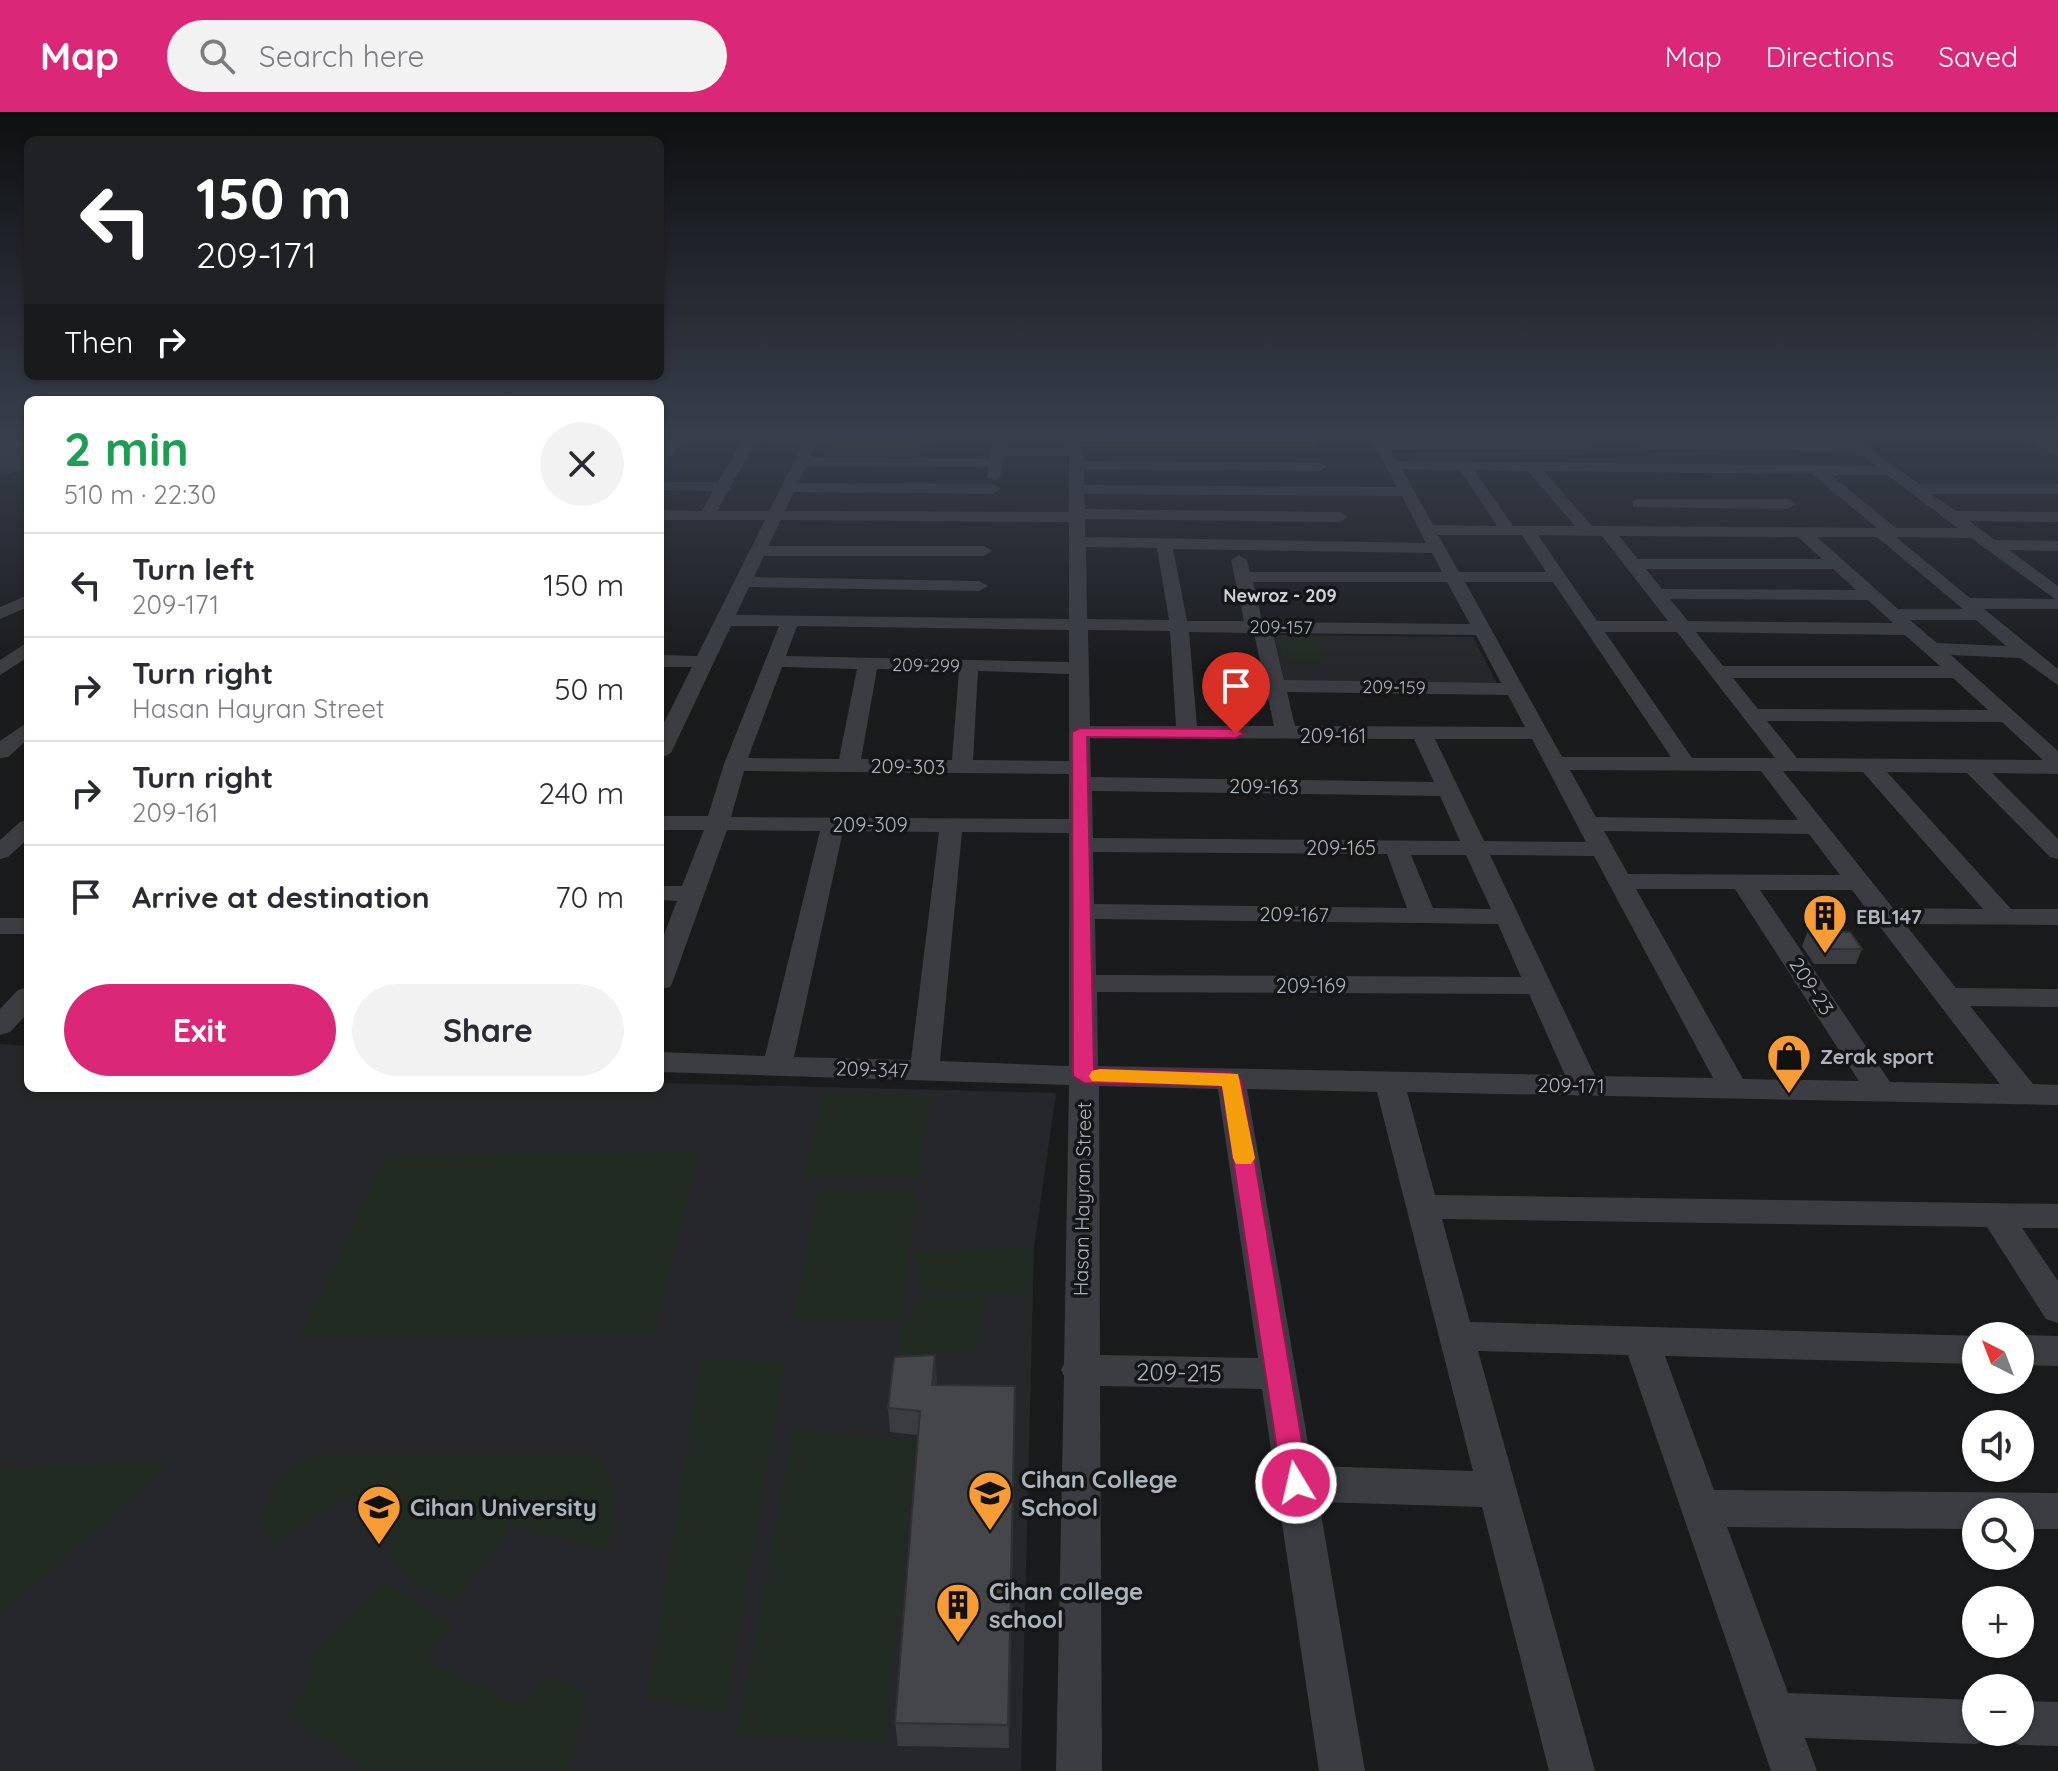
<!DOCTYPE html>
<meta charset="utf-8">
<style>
body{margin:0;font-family:Quicksand,sans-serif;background:#f2f2f3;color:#2b2b33;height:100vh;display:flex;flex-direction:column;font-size:30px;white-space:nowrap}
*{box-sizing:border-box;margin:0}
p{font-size:26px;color:#7c7c81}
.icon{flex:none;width:44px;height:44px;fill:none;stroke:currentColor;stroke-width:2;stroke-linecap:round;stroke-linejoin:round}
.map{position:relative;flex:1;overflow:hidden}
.panel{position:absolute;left:24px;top:284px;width:640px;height:696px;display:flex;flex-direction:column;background:#fff;border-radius:12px;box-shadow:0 2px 6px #0004}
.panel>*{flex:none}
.top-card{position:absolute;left:24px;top:24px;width:640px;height:244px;border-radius:12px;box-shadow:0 2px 6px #0004;background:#202124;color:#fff;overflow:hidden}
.needle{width:52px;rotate:318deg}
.tools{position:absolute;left:1962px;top:1210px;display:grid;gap:16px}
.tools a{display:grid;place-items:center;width:72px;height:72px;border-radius:50%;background:#fff;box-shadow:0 2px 6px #0004;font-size:40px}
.pin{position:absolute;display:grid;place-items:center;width:68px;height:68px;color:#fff;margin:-82px -34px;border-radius:50% 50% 50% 0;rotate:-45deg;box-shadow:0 0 8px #0007}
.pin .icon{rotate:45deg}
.me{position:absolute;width:88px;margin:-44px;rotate:351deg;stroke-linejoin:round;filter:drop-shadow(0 0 6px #0008)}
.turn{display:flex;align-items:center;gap:28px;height:168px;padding:0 40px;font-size:36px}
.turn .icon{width:104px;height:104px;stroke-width:2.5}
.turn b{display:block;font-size:56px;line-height:68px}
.then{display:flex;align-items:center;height:76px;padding:0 40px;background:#0003;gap:16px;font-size:30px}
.round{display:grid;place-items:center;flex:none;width:84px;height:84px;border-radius:42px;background:#f2f2f3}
.overview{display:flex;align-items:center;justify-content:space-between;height:136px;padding:0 40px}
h1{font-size:48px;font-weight:700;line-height:60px;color:#1e9e55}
.cta{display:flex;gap:16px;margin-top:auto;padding:16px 40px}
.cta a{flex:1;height:92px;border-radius:48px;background:#db2777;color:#fff;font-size:32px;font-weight:700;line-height:92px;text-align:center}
.cta a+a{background:#f2f2f3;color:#2b2b33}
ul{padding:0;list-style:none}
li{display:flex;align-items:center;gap:24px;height:104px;padding:0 40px;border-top:2px solid #e1e1e2}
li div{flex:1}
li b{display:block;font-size:30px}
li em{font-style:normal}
header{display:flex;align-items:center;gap:48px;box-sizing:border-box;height:112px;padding:0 40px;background:#db2777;color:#fff}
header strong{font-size:38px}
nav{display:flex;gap:44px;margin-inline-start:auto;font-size:28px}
.search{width:560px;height:72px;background:#f2f2f3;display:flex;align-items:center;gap:20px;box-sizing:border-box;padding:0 28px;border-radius:44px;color:#7c7c81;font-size:30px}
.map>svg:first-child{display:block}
</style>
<header>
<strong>Map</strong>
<div class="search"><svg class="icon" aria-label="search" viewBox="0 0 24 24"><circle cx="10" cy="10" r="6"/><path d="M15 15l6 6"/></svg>Search here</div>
<nav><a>Map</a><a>Directions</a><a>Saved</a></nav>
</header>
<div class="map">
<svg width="2058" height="1659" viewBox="0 0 2058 1659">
<rect width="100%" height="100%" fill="#1a1b1d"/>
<!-- built -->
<path fill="#26272a" d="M 1274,523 L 1473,525 L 1498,573 L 1285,571 Z
M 0,932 L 28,934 L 28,976 L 660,976 L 660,971 L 1056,981 L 1034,1135 L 1021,1659 L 0,1659 Z"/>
<!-- green -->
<path fill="#222b22" d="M 830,328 L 924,328 L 918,345 L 823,345 Z
M 1278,524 L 1317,524 L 1325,551 L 1283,550 Z
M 823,982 L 931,985 L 919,1067 L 803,1063 Z
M 699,1040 L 655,1221 L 299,1226 L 387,1043 Z
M 818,1078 L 917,1079 L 901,1210 L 793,1208 Z
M 1034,1135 L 1032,1183 L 922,1180 L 913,1140 Z
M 920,1186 L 985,1186 L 976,1240 L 897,1245 L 901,1218 Z
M 701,1247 L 785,1250 L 726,1601 L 647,1586 Z
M 793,1318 L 917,1329 L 884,1631 L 737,1623 Z
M 315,1342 L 597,1342 C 623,1377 614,1400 608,1440 L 511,1412 L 454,1491 C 410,1465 390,1461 384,1405 L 343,1385 L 274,1432 L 258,1409 L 274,1372 Z
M 171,1351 L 0,1503 L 0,1355 Z
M 383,1470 L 453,1513 L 426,1548 L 523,1595 L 546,1562 L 585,1581 L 571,1659 L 369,1659 L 287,1602 L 307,1576 L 312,1546 Z"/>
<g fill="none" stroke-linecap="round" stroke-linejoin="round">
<!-- minor -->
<path fill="#3b3d42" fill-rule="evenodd" d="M 28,324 L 28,330 L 0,337 L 0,329 Z
M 671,324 L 685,324 L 665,353 L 660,354 L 660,340 Z
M 745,324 L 934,324 L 938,327 L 931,331 L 817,331 L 810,346 L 989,347 L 992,324 L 1006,324 L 1005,336 L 1069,336 L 1069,324 L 1311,327 L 1316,328 L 1316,334 L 1083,334 L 1083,349 L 1320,351 L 1327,355 L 1320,359 L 1084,357 L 1084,373 L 1397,375 L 1369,324 L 1383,324 L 1386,329 L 1585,330 L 1592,334 L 1585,338 L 1390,337 L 1397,349 L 1875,354 L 1856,340 L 1647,337 L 1640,333 L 1647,329 L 1844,332 L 1836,324 L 1851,324 L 1919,372 L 2058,372 L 2058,382 L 1931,382 L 1956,399 L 2058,400 L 2058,410 L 1969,409 L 1995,428 L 2058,429 L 2058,439 L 2009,438 L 2058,474 L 2058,497 L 1984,497 L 2058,557 L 2058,573 L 2020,546 L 1951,543 L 2058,639 L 2058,662 L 1992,661 L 2058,727 L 2058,747 L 2050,745 L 1967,661 L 1887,660 L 2011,797 L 2058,797 L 2058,813 L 1905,812 L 1956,876 L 2058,877 L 2058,895 L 1970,894 L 2033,972 L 2058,973 L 2058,993 L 1407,980 L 1435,1083 L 2058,1092 L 2058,1116 L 2022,1116 L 2058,1169 L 2058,1211 L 2046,1207 L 1987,1115 L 1442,1107 L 1470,1210 L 1982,1224 L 1976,1224 L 1976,1252 L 1665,1244 L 1714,1378 L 2058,1381 L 2058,1417 L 2020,1417 L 2020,1400 L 1976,1400 L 1976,1417 L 1727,1415 L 1788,1581 L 1976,1588 L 1976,1620 L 1994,1620 L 1992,1626 L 1976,1632 L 1805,1626 L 1817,1659 L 1771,1659 L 1628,1243 L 1478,1239 L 1595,1659 L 1549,1659 L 1482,1395 L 1319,1390 L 1365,1659 L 1319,1659 L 1262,1277 L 1100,1274 L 1102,1659 L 1056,1659 L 1064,1264 L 1061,1258 L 1064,1252 L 1069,973 L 660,960 L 660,940 L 765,944 L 820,719 L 727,718 L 673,869 L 670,875 L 660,877 L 660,833 L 677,789 L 660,788 L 660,774 L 682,774 L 704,718 L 660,718 L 660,704 L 708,704 L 724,652 L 779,514 L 731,514 L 671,641 L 660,647 L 660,619 L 692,555 L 660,555 L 660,543 L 697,544 L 765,408 L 660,408 L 660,398 L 702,399 L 713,379 L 660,378 L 660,370 L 718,370 ZM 755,331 L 803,331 L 769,399 L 717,399 ZM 1004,344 L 1069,344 L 1069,400 L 785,399 L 794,380 L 992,382 L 1000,377 L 992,372 L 798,371 L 806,354 L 988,355 L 987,365 L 994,369 L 1001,365 ZM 1402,357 L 1460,358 L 1497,414 L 1433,413 ZM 1474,358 L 1528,359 L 1575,414 L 1513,414 ZM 1544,359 L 1812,362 L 1877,416 L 1592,414 ZM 1831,363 L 1887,363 L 1958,416 L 1896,416 ZM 1084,382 L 1402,384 L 1426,431 L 1085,425 L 1085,407 L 1340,410 L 1348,405 L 1340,400 L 1085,397 ZM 781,408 L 1069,410 L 1069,507 L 736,503 L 749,475 L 979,479 L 988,474 L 979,469 L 754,465 L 764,444 L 984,444 L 992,439 L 984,434 L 768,434 ZM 1438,423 L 1522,423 L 1546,460 L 1459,460 ZM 1538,423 L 1602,424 L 1668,509 L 1597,509 ZM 1619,424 L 1798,425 L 1822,447 L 1638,447 ZM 1817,425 L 1877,425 L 1963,497 L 1898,497 ZM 1896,425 L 1971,426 L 2055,487 L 1970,486 ZM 1086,435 L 1157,436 L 1169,508 L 1087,507 ZM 1173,437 L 1432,441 L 1442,460 L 1250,460 L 1247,448 L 1239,443 L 1231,448 L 1244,509 L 1187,509 ZM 1646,457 L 1833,457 L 1856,478 L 1662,477 ZM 1253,470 L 1447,470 L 1470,512 L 1267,510 L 1262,509 ZM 1465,470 L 1553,470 L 1671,645 L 1562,645 ZM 1670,487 L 1868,488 L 1893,511 L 1688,509 ZM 1910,508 L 1976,508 L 2006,534 L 1937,531 ZM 797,514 L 1069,518 L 1069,550 L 786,544 ZM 1088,518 L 1170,519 L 1176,614 L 1090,614 ZM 1189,520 L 1254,521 L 1274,614 L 1197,614 ZM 1605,520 L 1677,520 L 1775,646 L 1692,646 ZM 1696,520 L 1905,523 L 1940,554 L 1723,554 ZM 1273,521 L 1476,523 L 1501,571 L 1284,568 ZM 782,555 L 857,557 L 839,647 L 748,646 ZM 877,557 L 959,559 L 952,648 L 861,647 ZM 978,559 L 1069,562 L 1069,649 L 973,648 ZM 1733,566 L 1953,566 L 1988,598 L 1758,597 ZM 1287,580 L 1508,583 L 1525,615 L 1295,614 ZM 1767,609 L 2002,610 L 2043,648 L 1797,646 ZM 1090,626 L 1414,627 L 1434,670 L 1091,665 ZM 1435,627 L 1532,627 L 1586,730 L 1484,729 ZM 1570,658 L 1761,659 L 1798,708 L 1596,705 ZM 744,659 L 1069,662 L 1069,707 L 731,705 ZM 1783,659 L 1863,660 L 1983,797 L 1893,796 ZM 1092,679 L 1440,684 L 1460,729 L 1093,726 ZM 843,719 L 939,720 L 911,948 L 794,945 ZM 1604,719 L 1809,722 L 1840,763 L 1628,762 ZM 962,720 L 1069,721 L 1069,954 L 940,949 ZM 1093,740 L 1387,742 L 1407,796 L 1094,792 ZM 1411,743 L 1466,743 L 1491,797 L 1433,796 ZM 1490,743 L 1594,744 L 1713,966 L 1595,964 ZM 1636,777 L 1735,777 L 1859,969 L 1743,967 ZM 1760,778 L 1852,778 L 2000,972 L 1890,970 ZM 1095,807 L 1498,812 L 1521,865 L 1096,863 ZM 1097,880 L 1529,882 L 1565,963 L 1098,954 ZM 1099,974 L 1218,977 L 1258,1246 L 1100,1243 ZM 1247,977 L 1377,980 L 1473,1359 L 1312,1354 Z
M 2022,324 L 2038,324 L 2058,335 L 2058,345 Z
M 1638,387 L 1788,387 L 1796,392 L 1788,397 L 1633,395 L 1633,389 Z
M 28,483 L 28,495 L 0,507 L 0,495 Z
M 28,530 L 28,545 L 0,563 L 0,548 Z
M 28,610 L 28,627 L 8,645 L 0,646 L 0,629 Z
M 28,708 L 28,727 L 8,745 L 0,747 L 0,728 L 20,710 Z
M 0,806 L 28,806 L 28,822 L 0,822 Z
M 28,875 L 28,901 L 10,920 L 0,923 L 0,897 L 18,878 Z
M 2020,1223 L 2058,1224 L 2058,1254 L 2020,1253 Z
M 2020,1589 L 2058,1590 L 2058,1634 L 2020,1633 L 2004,1627 L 2001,1620 L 2020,1620 Z"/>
<!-- highway -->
<path fill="#676c73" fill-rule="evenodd" d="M 0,324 L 25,324 L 22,328 L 0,333 Z"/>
</g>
<!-- wall -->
<path fill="#3a3c40" d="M 1808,819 L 1862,837 L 1856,852 L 1814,852 L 1802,834 Z
M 937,1268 L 936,1273 L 1015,1298 L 1009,1636 L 898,1634 L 895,1611 L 918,1323 L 890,1320 L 888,1296 Z"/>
<!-- shaded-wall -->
<path fill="#303134" d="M 28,334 L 28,357 L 0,364 L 0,341 Z
M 935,1243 L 937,1268 L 934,1297 L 932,1273 Z
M 1015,1274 L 1015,1298 L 1009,1636 L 1008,1613 Z"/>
<!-- building -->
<path fill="#44464a" stroke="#303134" stroke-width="2" d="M 9,324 L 28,332 L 28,334 L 0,341 L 0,326 Z
M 1808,819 L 1850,820 L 1862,837 L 1820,837 Z
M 935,1243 L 932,1273 L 1015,1274 L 1008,1613 L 895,1611 L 920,1299 L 888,1296 L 894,1245 Z"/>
<!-- sky -->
<linearGradient id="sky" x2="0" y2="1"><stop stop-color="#0e0f10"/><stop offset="0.58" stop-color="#383f4c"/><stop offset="1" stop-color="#383f4c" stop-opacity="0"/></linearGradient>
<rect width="2058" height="556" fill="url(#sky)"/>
<!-- route -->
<path fill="#db2777" stroke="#8e194d" stroke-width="2" d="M 1080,616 L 1236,617 L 1244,622 L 1236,626 L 1087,625 L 1094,957 L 1231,960 L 1241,967 L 1309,1371 L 1305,1380 L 1296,1383 L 1286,1380 L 1282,1371 L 1222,974 L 1084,971 L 1073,964 L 1072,620 Z"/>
<!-- slow -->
<path fill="#f59e0b" d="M 1100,957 L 1238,962 L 1255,1046 L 1251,1052 L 1236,1052 L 1233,1046 L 1222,974 L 1092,969 L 1089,964 L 1092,959 Z"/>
<!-- icons -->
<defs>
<g id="building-pin" transform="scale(2.3)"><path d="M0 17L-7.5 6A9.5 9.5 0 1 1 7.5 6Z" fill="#fa9c35" stroke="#151618"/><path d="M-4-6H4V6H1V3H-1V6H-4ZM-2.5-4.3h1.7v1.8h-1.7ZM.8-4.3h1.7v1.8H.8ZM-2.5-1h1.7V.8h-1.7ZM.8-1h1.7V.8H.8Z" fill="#111"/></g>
<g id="shop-pin" transform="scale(2.3)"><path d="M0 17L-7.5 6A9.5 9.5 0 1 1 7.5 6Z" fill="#fa9c35" stroke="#151618"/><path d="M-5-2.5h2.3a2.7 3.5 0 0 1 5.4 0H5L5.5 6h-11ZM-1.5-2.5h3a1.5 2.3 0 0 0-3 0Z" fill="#111"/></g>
<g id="school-pin" transform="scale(2.3)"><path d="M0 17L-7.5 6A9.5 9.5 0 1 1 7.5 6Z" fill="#fa9c35" stroke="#151618"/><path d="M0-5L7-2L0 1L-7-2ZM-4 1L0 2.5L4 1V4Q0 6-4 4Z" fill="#111"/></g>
<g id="university-pin" transform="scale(2.3)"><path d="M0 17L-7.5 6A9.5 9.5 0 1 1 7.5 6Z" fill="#fa9c35" stroke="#151618"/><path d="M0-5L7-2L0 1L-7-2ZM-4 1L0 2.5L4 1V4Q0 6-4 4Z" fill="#111"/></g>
</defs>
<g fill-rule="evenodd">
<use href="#building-pin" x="1825" y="804"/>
<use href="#shop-pin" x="1789" y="944"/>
<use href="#school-pin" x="990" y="1381"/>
<use href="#university-pin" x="379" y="1395"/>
<use href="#building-pin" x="958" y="1493"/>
</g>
<g text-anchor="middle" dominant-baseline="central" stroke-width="7" stroke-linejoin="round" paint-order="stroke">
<!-- far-neighbourhood labels -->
<g font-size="18" font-weight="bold" fill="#ced2d8" stroke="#151618">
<text x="1280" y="483">Newroz - 209</text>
</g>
<!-- far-street labels -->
<g font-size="18" fill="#acb4bd" stroke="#151618">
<text transform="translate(1281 515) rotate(1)">209-157</text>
<text transform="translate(926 553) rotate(1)">209-299</text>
<text transform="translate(1394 575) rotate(1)">209-159</text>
</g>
<!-- street labels -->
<g font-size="20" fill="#acb4bd" stroke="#151618">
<text x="1333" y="623">209-161</text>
<text transform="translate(908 654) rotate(1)">209-303</text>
<text transform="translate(1264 674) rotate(1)">209-163</text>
<text x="870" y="712">209-309</text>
<text x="1341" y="735">209-165</text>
<text transform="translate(1294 802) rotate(1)">209-167</text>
<text x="1311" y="873">209-169</text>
<text transform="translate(1812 874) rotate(57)">209-23</text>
<text transform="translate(872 957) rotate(2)">209-347</text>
<text transform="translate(1571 973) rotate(1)">209-171</text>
<text transform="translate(1082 1087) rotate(-89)">Hasan Hayran Street</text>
</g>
<!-- poi labels -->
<g font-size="20" font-weight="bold" fill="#acb4bd" stroke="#151618" text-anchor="start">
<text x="1856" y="804">EBL147</text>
<text x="1820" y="944">Zerak sport</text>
</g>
<!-- near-street labels -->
<g font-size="24" fill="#acb4bd" stroke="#151618">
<text transform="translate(1179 1260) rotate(1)">209-215</text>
</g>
<!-- near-poi labels -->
<g font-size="24" font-weight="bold" fill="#acb4bd" stroke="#151618" text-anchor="start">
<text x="1021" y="1367">Cihan College<tspan x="1021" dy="28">School</tspan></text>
<text x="410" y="1395">Cihan University</text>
<text x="989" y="1479">Cihan college<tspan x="989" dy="28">school</tspan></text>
</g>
</g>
</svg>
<div class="tools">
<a><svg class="needle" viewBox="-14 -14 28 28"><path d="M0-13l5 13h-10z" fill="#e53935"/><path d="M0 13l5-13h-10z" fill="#7c7c81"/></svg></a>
<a><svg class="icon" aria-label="sound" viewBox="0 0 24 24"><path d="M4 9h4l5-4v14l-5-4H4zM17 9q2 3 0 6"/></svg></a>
<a><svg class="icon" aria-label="search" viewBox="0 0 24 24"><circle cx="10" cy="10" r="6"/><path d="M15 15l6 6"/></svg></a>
<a>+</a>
<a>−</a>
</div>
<div class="pin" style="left:1236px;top:622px;background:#d93025"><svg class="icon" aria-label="arrive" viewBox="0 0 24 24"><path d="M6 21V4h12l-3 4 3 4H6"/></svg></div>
<svg class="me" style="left:1296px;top:1371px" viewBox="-20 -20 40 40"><circle r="17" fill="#db2777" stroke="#fff" stroke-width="3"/><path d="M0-11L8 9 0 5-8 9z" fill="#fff"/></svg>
<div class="top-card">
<div class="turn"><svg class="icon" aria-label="left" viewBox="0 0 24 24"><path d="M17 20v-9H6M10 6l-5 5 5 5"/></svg><div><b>150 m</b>209-171</div></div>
<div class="then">Then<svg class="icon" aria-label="right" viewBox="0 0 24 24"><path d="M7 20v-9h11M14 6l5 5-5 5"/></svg></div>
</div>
<section class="panel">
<div class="overview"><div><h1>2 min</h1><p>510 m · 22:30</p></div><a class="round"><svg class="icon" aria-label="close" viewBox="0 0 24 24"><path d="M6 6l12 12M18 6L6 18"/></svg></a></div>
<ul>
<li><svg class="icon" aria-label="left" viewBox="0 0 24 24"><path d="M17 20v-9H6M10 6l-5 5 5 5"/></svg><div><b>Turn left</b><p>209-171</p></div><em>150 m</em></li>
<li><svg class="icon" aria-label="right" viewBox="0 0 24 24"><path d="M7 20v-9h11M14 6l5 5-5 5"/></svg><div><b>Turn right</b><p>Hasan Hayran Street</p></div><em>50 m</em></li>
<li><svg class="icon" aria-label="right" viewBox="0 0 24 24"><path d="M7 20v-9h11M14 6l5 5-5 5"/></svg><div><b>Turn right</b><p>209-161</p></div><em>240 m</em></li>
<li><svg class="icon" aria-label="arrive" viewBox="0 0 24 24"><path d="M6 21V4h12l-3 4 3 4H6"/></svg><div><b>Arrive at destination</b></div><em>70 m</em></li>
</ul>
<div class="cta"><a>Exit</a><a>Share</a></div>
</section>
</div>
